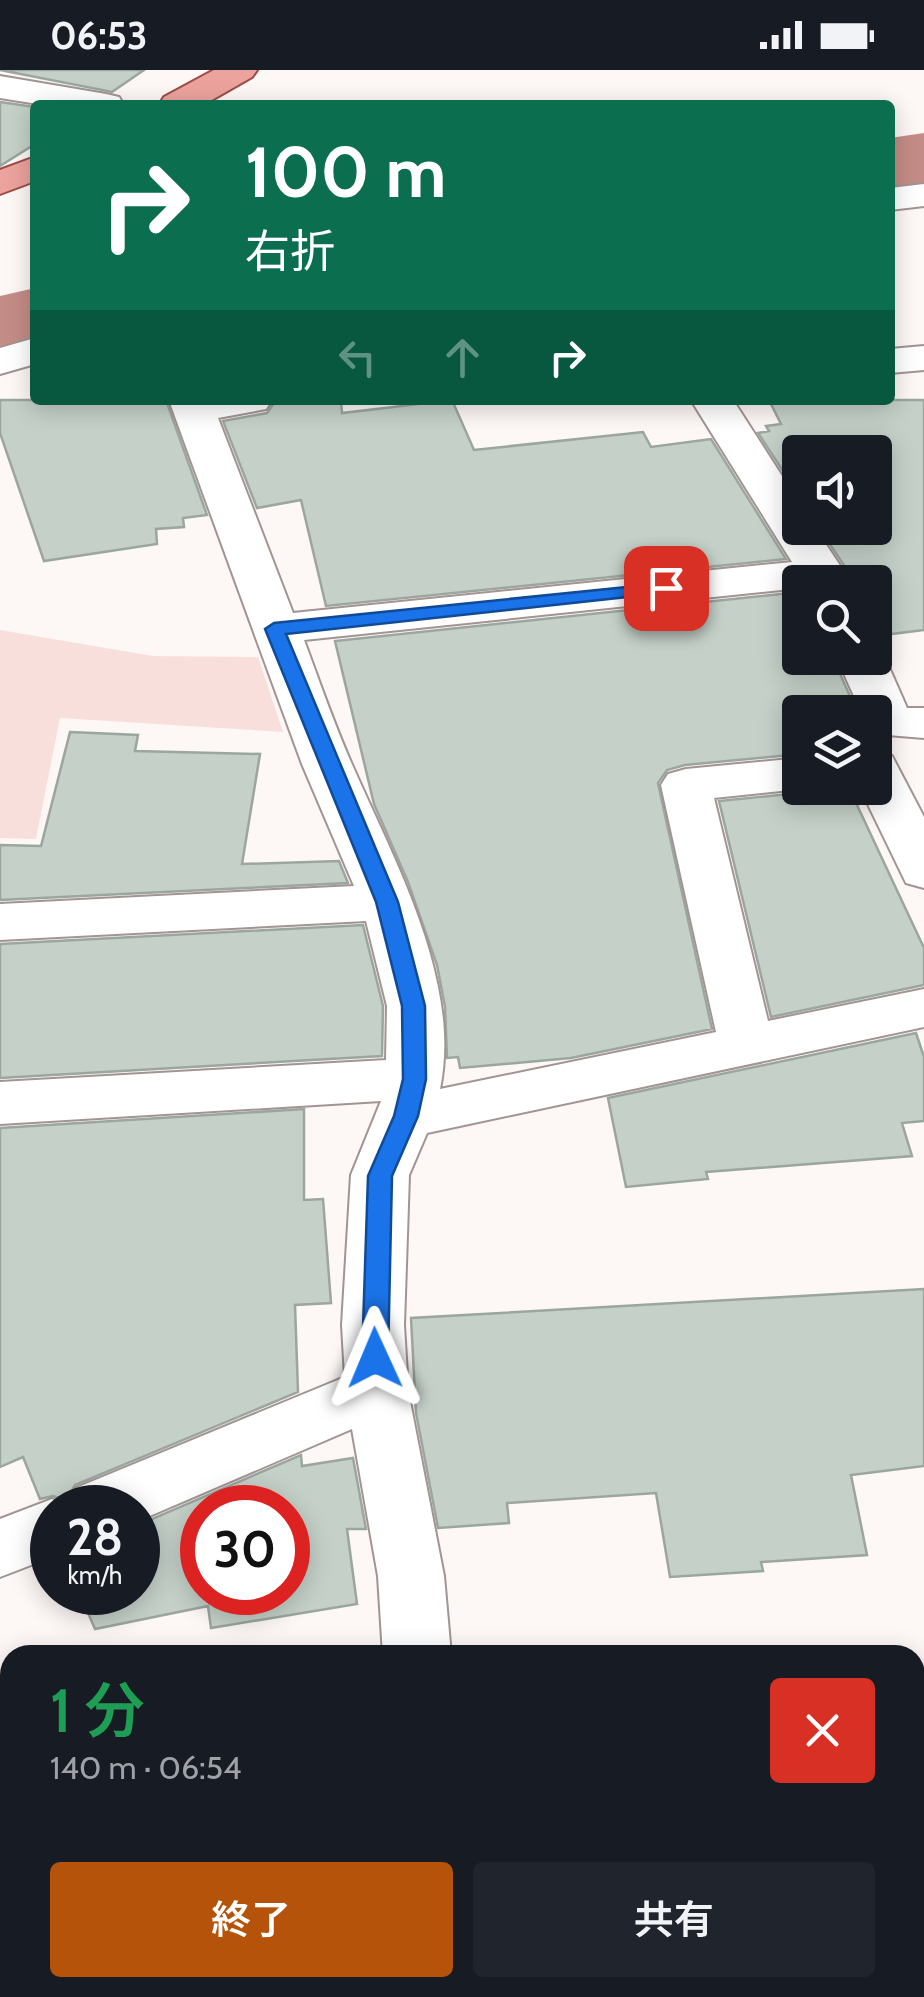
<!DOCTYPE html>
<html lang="ja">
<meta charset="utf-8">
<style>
body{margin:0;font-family:Cabin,"Noto Sans JP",sans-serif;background:#20242c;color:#f1f3f6;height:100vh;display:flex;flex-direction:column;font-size:38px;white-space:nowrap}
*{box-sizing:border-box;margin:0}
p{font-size:32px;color:#9ea1a6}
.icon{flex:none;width:55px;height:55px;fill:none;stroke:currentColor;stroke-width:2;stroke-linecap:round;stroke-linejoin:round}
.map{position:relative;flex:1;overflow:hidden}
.drawer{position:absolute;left:0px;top:1575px;width:925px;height:352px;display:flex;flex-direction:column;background:#171b24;border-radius:30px 30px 0 0;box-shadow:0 5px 25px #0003}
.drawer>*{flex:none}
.guide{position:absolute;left:30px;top:30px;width:865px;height:305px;border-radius:10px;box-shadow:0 5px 25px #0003;background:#0b6e4f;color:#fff;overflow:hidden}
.controls{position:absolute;left:782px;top:365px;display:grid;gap:20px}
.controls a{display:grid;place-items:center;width:110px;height:110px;border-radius:10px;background:#171b24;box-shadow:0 5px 25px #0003;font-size:50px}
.speed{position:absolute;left:30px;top:1415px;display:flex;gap:20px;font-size:50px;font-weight:700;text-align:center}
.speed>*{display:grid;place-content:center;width:130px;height:130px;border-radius:50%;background:#171b24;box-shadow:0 5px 25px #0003;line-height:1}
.speed small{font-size:25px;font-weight:400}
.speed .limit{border:15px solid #d22;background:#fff;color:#111}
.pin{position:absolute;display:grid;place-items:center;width:85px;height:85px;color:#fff;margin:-42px;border-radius:20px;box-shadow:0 5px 15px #0006}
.me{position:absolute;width:110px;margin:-55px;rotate:359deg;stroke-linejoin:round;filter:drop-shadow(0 0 8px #0008)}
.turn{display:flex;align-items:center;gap:35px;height:210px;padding:0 50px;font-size:45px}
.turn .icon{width:130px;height:130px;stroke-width:2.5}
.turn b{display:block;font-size:70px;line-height:85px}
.lanes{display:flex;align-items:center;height:95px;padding:0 50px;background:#0003;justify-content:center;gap:50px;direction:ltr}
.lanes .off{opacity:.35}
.round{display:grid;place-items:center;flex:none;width:105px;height:105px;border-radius:10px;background:#20242c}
.headline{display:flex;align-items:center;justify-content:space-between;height:170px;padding:0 50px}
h1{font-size:60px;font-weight:600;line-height:75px;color:#1e9e55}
.primary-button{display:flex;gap:20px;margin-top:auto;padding:20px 50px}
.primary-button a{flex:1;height:115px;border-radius:10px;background:#b45309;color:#fff;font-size:40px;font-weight:600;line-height:115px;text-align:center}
.primary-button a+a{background:#20242c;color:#f1f3f6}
.status{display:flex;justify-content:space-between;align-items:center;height:70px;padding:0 50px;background:#171b24;direction:ltr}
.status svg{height:28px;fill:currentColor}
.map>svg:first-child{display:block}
</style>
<div class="status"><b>06:53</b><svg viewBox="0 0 49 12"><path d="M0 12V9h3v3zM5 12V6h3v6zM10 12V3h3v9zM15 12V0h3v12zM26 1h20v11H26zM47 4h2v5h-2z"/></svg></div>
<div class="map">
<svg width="924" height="1927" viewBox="0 0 924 1927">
<rect width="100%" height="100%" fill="#fdf7f6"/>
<!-- green -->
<path fill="#f9dfdc" d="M 0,560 L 153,586 L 258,587 L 283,662 L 60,648 L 36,769 L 0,768 Z"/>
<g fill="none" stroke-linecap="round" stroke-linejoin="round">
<!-- river -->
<path fill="#c48c86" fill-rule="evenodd" d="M 924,63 L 924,117 L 890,122 L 890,68 Z
M 35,218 L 35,278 L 0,287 L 0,226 Z"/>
</g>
<!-- building -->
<path fill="#c4d0c8" stroke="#9aa69e" stroke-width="2.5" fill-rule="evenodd" d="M 0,0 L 144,0 L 112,22 Z
M 0,32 L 35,37 L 35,74 L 0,96 Z
M 0,330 L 166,330 L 207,445 L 183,448 L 184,457 L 156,459 L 157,474 L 44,491 L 0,363 Z
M 276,330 L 341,330 L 342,343 L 452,330 L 474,380 L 643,362 L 651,377 L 711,369 L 786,489 L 326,536 L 301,430 L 257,438 L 223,351 L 267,343 Z
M 769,330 L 924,330 L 924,560 L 875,566 L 875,512 L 855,512 L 819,458 L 875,458 L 875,382 L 800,382 L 800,427 L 758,363 L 769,361 L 766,356 L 781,354 Z
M 800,522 L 800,588 L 833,588 L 857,642 L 800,642 L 800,684 L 685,695 L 667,700 L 658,713 L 712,959 L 571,988 L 460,998 L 458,987 L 447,988 L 445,937 L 437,895 L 408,812 L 374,734 L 335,571 Z
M 70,662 L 138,665 L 135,681 L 260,684 L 242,794 L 339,791 L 348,813 L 0,830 L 0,775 L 41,776 Z
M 813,718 L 849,718 L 924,878 L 924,915 L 771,947 L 719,731 L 809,722 Z
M 363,855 L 383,936 L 382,986 L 0,1008 L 0,874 Z
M 916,963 L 924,987 L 924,1051 L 902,1053 L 912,1086 L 706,1102 L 708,1109 L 626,1117 L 608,1028 Z
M 304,1039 L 304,1130 L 323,1129 L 331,1233 L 295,1235 L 298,1322 L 75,1415 L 66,1430 L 53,1426 L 40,1429 L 23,1387 L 0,1397 L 0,1058 Z
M 924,1219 L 924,1396 L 851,1405 L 867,1485 L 761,1492 L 763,1501 L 670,1507 L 656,1423 L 507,1433 L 509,1453 L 438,1458 L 416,1343 L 411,1248 Z
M 301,1385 L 302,1396 L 353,1388 L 366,1459 L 347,1459 L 357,1534 L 211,1558 L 208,1536 L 95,1559 L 79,1522 L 138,1522 L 138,1455 ZM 202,1438 L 288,1438 L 288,1522 L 202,1522 Z"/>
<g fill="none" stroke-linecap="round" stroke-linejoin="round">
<!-- street casing -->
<g stroke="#a29492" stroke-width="4">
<path id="street" d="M 0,6 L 106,24 L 119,27 L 124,35 L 44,35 L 0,28 Z
M 924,114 L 924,136 L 890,140 L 890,118 Z
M 35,268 L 35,294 L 0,304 L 0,278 Z
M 924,276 L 924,300 L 890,303 L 890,279 Z
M 169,330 L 272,330 L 266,339 L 218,348 L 293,543 L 792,492 L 691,330 L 733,330 L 800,434 L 800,458 L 815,458 L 851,512 L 800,512 L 800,518 L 304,570 C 320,613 335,657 354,699 C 395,792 462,913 440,1019 L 716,962 L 661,715 L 668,704 L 686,699 L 800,688 L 800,718 L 809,718 L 714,728 L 768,951 L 924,919 L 924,957 L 427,1063 L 409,1105 L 404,1255 L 408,1321 L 444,1506 L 451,1585 L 383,1585 L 378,1506 L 352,1359 L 138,1451 L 138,1438 L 52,1438 L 52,1487 L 0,1507 L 0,1449 L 52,1429 L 68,1435 L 76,1418 L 345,1307 L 342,1255 L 351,1105 L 381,1031 L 0,1054 L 0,1012 L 386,990 L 387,936 L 366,851 L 0,870 L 0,834 L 354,816 L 302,694 Z
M 875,577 L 885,588 L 907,638 L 924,638 L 924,668 L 875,664 L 875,642 L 861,642 L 837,588 L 875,588 Z
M 875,681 L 892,686 L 924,747 L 924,818 L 906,813 L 860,718 L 875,718 Z
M 385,1918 L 460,1918 L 461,1927 L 385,1927 Z"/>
</g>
<!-- primary casing -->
<g stroke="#9e4c46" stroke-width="4">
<path id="primary" d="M 214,0 L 257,0 L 252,7 L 203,35 L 159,35 L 164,27 Z
M 35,87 L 35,111 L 0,124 L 0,100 Z"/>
</g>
<!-- street -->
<use href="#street" fill="#fff" fill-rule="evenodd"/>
<!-- primary -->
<use href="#primary" fill="#eca39d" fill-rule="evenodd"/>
</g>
<!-- route -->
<path fill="#1a73e8" stroke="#114b97" stroke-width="2.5" d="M 666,513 L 676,518 L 673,522 L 286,564 L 398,832 L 425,936 L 426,1009 L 418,1046 L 392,1106 L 388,1288 L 384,1295 L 375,1298 L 366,1295 L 362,1288 L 368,1106 L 394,1046 L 403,1009 L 402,936 L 376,832 L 265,559 L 274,553 Z"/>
</svg>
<div class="controls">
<a><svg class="icon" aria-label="sound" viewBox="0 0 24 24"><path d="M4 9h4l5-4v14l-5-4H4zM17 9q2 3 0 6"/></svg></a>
<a><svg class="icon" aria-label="search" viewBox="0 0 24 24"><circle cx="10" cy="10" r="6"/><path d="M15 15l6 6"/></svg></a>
<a><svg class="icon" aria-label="layers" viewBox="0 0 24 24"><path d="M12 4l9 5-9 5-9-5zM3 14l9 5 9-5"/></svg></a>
</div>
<div class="speed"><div>28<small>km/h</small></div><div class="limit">30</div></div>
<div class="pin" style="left:666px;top:518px;background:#d93025"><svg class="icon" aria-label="arrive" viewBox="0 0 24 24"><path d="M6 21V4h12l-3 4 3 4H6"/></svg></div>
<svg class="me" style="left:375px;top:1288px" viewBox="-20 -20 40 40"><path d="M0-17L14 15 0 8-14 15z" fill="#1a73e8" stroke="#fff" stroke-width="4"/></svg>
<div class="guide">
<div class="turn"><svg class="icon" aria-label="right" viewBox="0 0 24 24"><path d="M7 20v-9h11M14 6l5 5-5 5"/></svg><div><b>100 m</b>右折</div></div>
<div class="lanes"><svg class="icon off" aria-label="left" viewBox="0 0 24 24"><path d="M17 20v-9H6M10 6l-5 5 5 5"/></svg><svg class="icon off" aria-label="ahead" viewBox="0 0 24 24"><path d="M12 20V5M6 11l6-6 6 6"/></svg><svg class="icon" aria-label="right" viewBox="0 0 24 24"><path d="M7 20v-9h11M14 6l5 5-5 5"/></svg></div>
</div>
<section class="drawer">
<div class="headline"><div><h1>1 分</h1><p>140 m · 06:54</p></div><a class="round" style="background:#d93025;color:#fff"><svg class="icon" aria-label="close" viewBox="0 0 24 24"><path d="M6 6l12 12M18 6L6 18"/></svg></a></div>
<div class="primary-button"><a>終了</a><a>共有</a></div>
</section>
</div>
